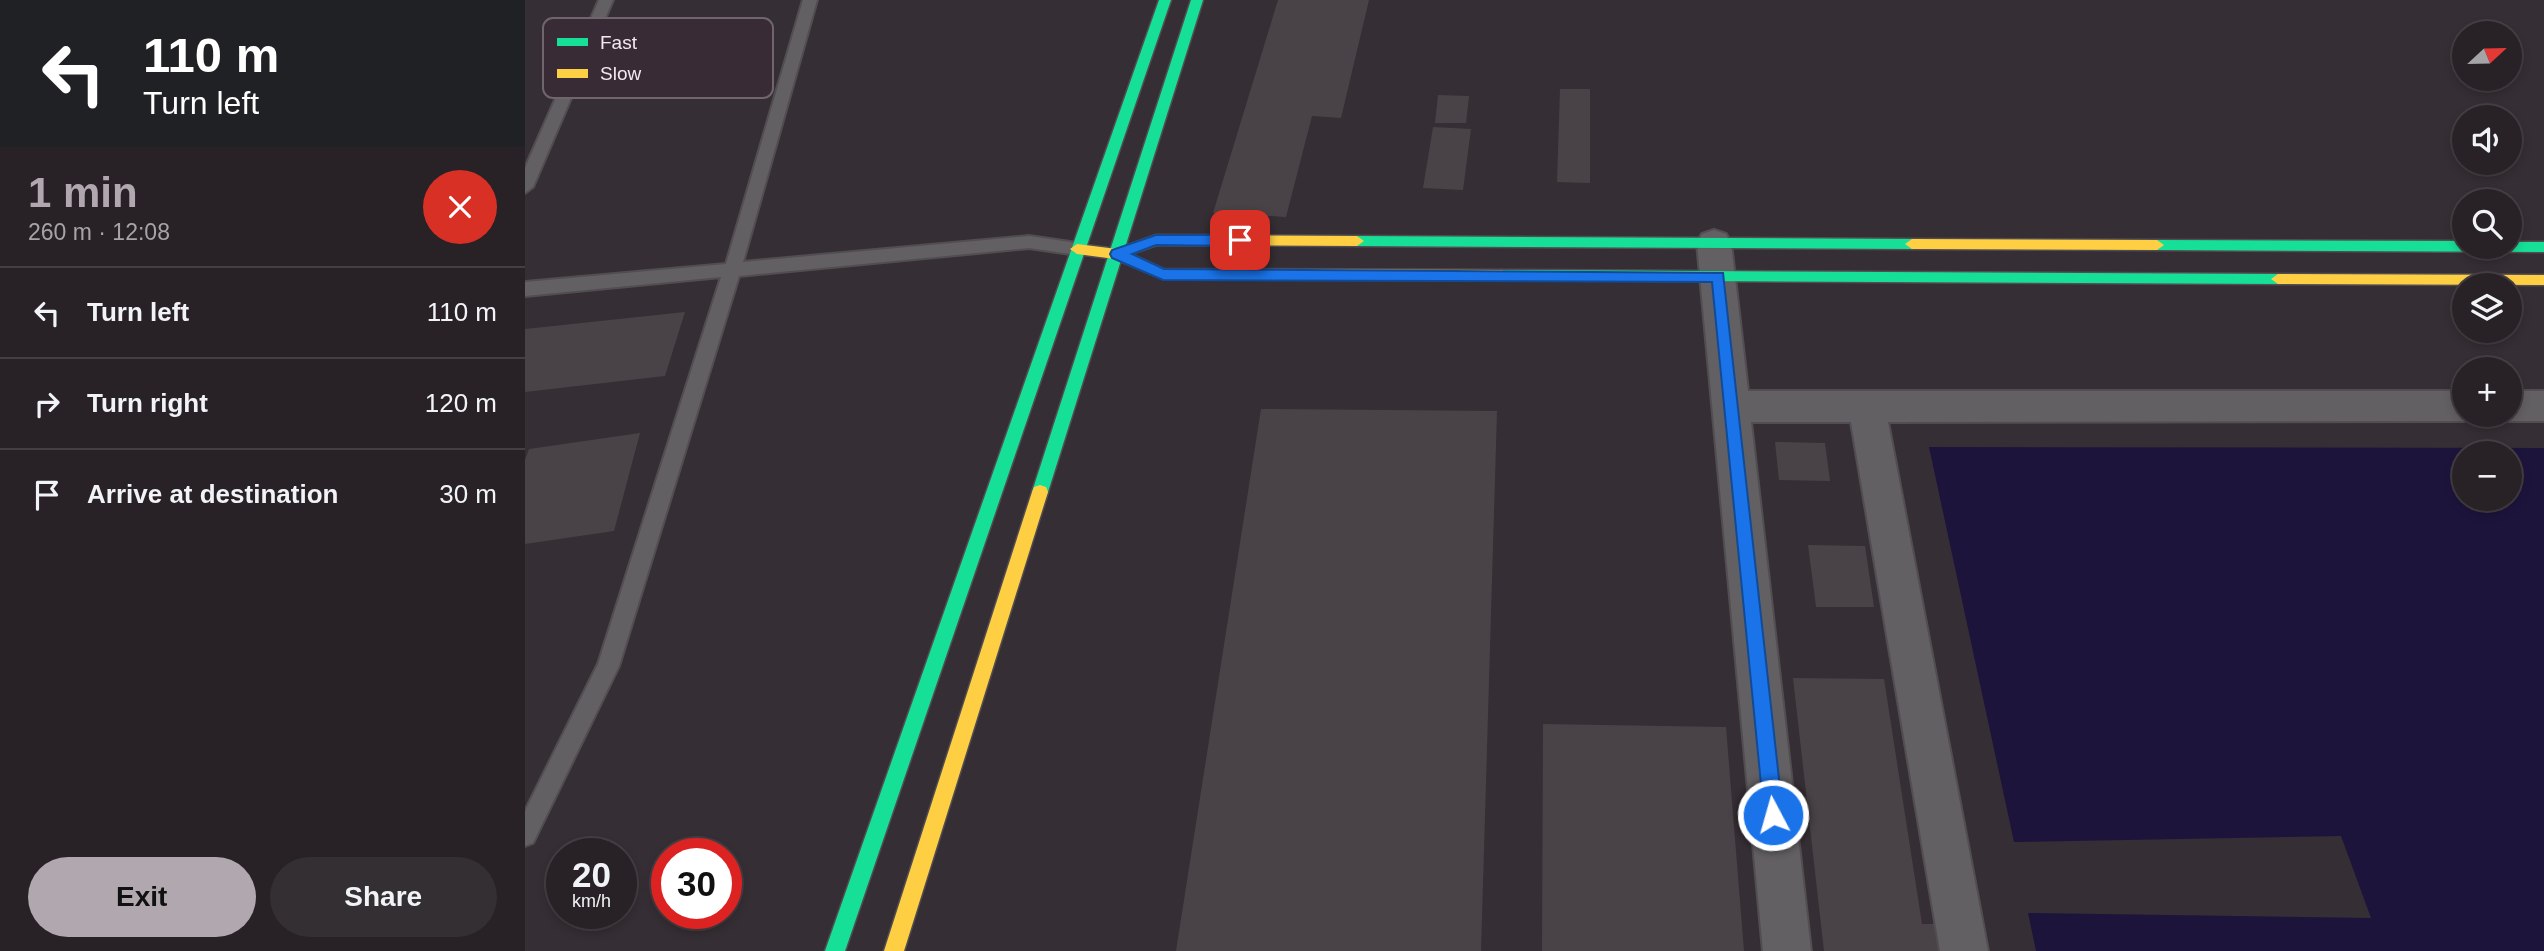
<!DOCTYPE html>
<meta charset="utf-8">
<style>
body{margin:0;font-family:Arial,sans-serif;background:#342f33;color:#f1f3f6;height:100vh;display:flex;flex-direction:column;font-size:26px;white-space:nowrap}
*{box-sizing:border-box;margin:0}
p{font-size:23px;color:#a5a4a7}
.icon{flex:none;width:38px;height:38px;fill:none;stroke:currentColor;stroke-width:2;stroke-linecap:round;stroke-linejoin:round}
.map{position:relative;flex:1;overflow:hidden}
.drawer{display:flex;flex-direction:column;background:#282227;width:525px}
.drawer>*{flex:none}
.top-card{background:#202124;color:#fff;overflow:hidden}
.needle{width:46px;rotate:68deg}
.buttons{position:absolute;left:1927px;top:21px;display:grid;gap:14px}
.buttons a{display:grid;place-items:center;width:70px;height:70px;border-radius:50%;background:#282227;box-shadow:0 4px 10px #0003,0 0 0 2px #443f44;font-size:35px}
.speed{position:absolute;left:21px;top:838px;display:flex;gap:14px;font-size:35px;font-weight:700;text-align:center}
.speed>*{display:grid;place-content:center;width:91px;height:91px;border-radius:50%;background:#282227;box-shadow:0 4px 10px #0003,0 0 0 2px #443f44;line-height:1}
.speed small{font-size:18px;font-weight:400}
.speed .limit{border:10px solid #d22;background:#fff;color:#111}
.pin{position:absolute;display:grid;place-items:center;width:60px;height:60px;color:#fff;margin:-30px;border-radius:14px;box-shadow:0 4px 10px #0006}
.me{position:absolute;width:77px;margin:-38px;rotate:354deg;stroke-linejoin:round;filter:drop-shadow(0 0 5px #0008)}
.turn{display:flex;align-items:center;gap:24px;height:147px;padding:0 28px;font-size:32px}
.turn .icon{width:91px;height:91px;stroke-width:2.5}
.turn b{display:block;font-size:49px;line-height:60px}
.round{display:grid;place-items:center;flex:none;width:74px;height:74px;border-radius:37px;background:#342f33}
.summary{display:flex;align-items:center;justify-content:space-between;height:119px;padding:0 28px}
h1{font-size:42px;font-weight:600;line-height:52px;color:#b0a8ae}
.cta{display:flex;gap:14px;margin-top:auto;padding:14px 28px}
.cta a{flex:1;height:80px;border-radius:42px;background:#b0a8ae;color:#111;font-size:28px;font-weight:600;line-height:80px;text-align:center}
.cta a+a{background:#342f33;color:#f1f3f6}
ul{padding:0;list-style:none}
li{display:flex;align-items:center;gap:21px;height:91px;padding:0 28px;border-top:2px solid #443f44}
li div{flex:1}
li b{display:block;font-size:26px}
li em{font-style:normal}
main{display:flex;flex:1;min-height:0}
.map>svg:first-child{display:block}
</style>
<main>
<section class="drawer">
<div class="top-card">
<div class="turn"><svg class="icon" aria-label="left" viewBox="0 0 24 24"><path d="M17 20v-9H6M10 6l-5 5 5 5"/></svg><div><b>110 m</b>Turn left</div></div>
</div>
<div class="summary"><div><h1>1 min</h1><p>260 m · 12:08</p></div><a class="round" style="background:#d93025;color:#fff"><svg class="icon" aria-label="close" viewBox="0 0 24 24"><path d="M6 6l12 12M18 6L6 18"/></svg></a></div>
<ul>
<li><svg class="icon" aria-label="left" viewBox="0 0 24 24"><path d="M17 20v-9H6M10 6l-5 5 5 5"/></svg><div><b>Turn left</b></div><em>110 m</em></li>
<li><svg class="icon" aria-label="right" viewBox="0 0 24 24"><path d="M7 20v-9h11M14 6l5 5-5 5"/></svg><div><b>Turn right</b></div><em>120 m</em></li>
<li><svg class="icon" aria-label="arrive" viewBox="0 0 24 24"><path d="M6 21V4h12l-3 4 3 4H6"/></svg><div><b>Arrive at destination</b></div><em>30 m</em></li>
</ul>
<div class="cta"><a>Exit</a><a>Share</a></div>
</section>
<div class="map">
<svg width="2019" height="951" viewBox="0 0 2019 951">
<rect width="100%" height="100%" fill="#352e34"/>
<!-- water -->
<path fill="#1d143c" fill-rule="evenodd" d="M 1404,447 L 2019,448 L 2019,951 L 1511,951 L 1503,913 L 1846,918 L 1816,836 L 1489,842 ZM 1939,453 L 1984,453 L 1984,499 L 1939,499 Z"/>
<!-- building -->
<path fill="#494347" d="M 753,0 L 844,0 L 816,118 L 787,116 L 761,217 L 688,213 Z
M 1035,89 L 1065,89 L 1065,183 L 1032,182 Z
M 913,95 L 944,96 L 941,123 L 910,123 Z
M 908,127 L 946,129 L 938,190 L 898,188 Z
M 160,312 L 140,376 L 0,392 L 0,329 Z
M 736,409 L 972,411 L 956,951 L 651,951 Z
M 115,433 L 89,531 L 0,544 L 0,460 L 4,449 Z
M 1250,442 L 1300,443 L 1305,481 L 1254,480 Z
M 1283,545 L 1340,546 L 1349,607 L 1291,607 Z
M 1268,678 L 1359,679 L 1397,924 L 1415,924 L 1420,951 L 1299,951 Z
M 1018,724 L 1201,727 L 1219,951 L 1017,951 Z"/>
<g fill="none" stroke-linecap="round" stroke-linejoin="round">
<!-- lane casing -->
<g stroke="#524d51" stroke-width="4">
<path id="lane" d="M 74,0 L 88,0 L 8,187 L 0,193 L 0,168 Z
M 278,0 L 292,0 L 218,262 L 504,236 L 552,243 L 560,249 L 552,255 L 504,248 L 214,276 L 94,666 L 8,843 L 0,846 L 0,811 L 73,664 L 196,277 L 0,296 L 0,282 L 201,264 Z"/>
</g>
<!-- street casing -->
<g stroke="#524d51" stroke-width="4">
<path id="street" d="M 1189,230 L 1201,234 L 1206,243 L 1223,391 L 1939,391 L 1939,415 L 1953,415 L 1939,421 L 1363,422 L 1463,951 L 1415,951 L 1326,422 L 1226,422 L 1286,951 L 1238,951 L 1172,243 L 1177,234 Z
M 1984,391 L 2019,391 L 2019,421 L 1984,421 L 1971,417 L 1970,415 L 1984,415 Z"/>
</g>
<!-- fast casing -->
<g stroke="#524d51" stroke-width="3">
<path id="fast" d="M 634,0 L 646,0 L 320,951 L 300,951 Z
M 666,0 L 678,0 L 523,492 L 521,497 L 515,499 L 509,497 L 507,492 Z
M 832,236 L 1387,239 L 1394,244 L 1387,249 L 832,246 L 825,241 Z
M 1632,240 L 1939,241 L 1939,247 L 1984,247 L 1984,242 L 2019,242 L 2019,252 L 1632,250 L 1625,245 Z
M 977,270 L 1753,274 L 1760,279 L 1753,284 L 977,280 L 970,275 Z"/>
</g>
<!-- slow casing -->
<g stroke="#524d51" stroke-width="3">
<path id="slow" d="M 631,235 L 832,236 L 839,241 L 832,246 L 632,245 L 606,254 L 639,269 L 977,270 L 984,275 L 977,280 L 638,279 L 590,259 L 552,254 L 545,249 L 552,244 L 592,249 Z
M 1387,239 L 1632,240 L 1639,245 L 1632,250 L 1387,249 L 1380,244 Z
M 1753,274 L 2019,275 L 2019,285 L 1753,284 L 1746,279 Z
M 515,485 L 521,487 L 523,492 L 379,951 L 359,951 L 507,492 L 509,487 Z"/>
</g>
<!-- lane -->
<use href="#lane" fill="#626063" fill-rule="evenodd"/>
<!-- street -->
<use href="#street" fill="#626063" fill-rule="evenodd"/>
<!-- fast -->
<use href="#fast" fill="#16e098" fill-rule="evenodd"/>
<!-- slow -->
<use href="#slow" fill="#ffcf43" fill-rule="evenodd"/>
</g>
<!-- route -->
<path fill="#1a73e8" stroke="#114b97" stroke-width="2" d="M 631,235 L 715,235 L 722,240 L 715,246 L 631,245 L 607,254 L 639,269 L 1198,273 L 1258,815 L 1255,822 L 1248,824 L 1242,822 L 1239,815 L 1187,282 L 638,280 L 587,258 L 585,254 L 587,250 Z"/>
<!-- legend -->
<rect x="18" y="18" width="230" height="80" rx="10" fill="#382b35" stroke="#70646d" stroke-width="2"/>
<rect x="32" y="38" width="31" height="8" fill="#16e098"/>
<rect x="32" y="69" width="31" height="9" fill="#ffcf43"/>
<g font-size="19" fill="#f2e9ef">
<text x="75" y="49">Fast</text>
<text x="75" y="80">Slow</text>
</g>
</svg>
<div class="buttons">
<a><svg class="needle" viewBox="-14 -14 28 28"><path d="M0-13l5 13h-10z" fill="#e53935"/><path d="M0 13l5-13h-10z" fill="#a5a4a7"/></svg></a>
<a><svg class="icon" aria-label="sound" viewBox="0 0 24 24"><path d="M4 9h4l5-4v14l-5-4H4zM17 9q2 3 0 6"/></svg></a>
<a><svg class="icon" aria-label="search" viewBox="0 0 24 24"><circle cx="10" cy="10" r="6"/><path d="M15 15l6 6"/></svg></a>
<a><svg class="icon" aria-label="layers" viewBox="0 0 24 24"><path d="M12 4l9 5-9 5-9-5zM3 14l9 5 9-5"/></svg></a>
<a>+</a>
<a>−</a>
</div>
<div class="speed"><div>20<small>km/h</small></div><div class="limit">30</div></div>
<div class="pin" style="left:715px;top:240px;background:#d93025"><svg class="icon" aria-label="arrive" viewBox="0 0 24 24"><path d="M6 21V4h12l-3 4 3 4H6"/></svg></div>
<svg class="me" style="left:1248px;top:815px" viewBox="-20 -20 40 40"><circle r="17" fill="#1a73e8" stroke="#fff" stroke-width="3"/><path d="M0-11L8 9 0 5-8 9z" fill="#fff"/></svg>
</div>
</main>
